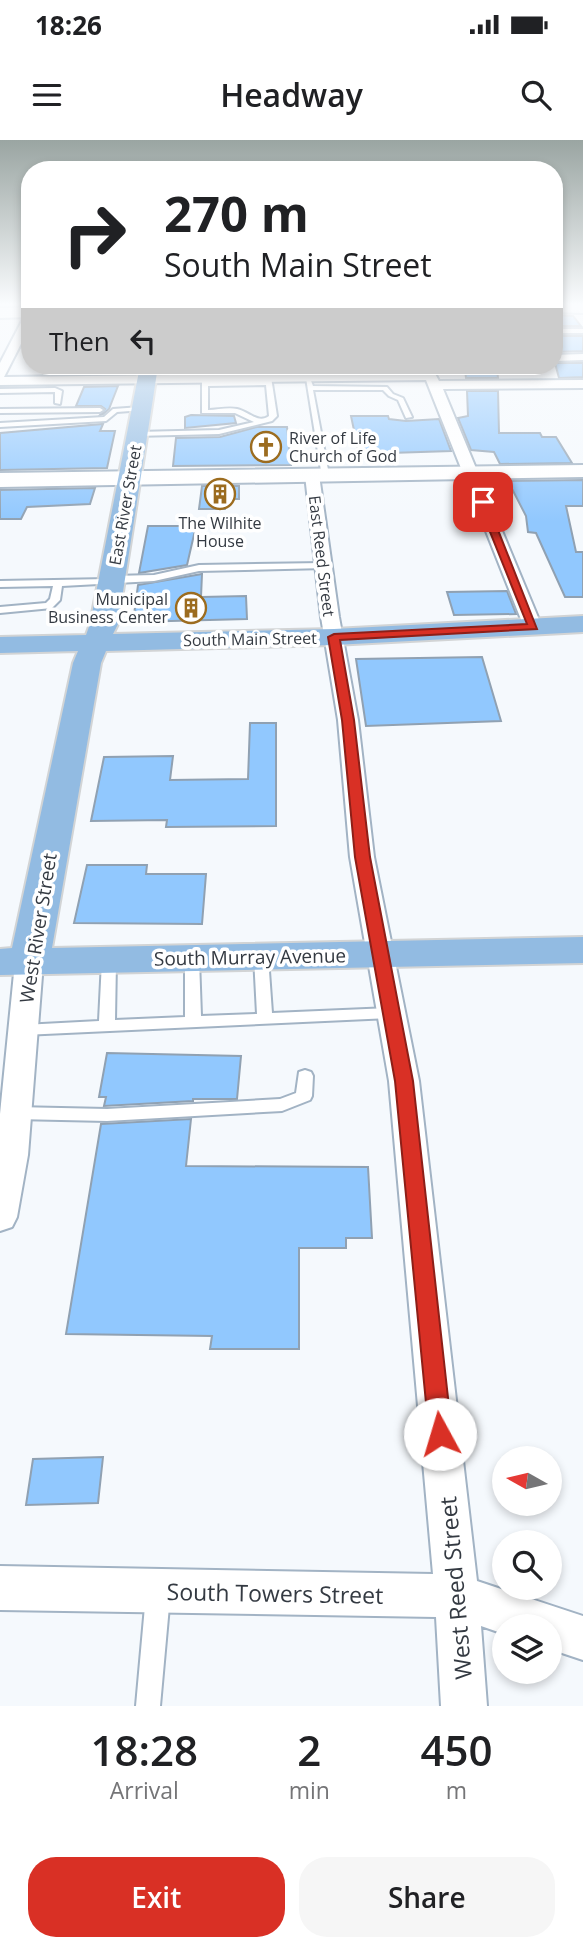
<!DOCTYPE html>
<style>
body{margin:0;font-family:"Open Sans",sans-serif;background:#f6f6f6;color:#202124;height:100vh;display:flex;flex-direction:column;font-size:26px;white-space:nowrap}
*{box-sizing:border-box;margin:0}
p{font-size:23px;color:#757577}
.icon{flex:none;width:38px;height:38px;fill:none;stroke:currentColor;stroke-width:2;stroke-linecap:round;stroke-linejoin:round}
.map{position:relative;height:1566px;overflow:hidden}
.sheet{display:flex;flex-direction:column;background:#fff;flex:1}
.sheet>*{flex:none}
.guide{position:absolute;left:21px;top:21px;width:542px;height:214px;border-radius:28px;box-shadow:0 4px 10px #0003;background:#fff;color:#202124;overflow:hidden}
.needle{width:46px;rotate:278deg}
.tools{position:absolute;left:492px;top:1306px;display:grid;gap:14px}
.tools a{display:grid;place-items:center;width:70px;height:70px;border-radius:50%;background:#fff;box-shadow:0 4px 10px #0003;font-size:35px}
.pin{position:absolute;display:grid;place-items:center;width:60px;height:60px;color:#fff;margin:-30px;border-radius:14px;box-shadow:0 4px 10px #0006}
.me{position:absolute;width:77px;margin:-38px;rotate:354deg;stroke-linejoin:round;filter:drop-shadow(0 0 5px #0008)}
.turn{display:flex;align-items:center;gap:24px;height:147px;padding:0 28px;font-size:32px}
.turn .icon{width:91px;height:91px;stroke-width:2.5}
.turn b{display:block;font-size:49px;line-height:60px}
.then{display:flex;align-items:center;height:66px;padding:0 28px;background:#0003;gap:14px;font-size:26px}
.eta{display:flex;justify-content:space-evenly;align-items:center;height:119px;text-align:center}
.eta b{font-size:42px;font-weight:600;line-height:49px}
.button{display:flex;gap:14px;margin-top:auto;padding:14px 28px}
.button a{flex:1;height:80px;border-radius:28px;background:#d93025;color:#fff;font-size:28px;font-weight:600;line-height:80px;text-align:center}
.button a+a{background:#f6f6f6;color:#202124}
.status{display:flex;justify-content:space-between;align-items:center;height:49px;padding:0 35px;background:#fff;direction:ltr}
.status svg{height:19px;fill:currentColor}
header{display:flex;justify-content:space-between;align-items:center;height:91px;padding:0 28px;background:#fff;font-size:32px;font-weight:600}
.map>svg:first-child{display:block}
</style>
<div class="status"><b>18:26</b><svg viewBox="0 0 49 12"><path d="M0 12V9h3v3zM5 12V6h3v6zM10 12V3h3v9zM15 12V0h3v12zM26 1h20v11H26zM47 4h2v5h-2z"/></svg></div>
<header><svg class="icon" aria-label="menu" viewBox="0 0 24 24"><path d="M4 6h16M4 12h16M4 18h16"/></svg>Headway<svg class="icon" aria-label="search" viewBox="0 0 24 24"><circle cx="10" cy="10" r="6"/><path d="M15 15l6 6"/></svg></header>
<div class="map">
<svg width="583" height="1566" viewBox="0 0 583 1566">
<rect width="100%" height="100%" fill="#f5f9fd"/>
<!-- building -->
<path fill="#91c8fe" stroke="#90a1b2" stroke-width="2" d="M 555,175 L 573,176 L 581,186 L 555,186 Z
M 555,196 L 583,196 L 583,211 L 555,212 Z
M 555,223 L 583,223 L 583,237 L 559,238 Z
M 465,230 L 497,230 L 498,238 L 466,238 Z
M 118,246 L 109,269 L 103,274 L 100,275 L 105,269 L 101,266 L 76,266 L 84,247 Z
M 467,251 L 498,251 L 499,293 L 540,293 L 542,297 L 556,297 L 572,323 L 500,324 L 494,312 L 471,310 L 458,278 L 468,276 Z
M 191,275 L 234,276 L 236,283 L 185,288 L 185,277 Z
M 351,276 L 388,276 L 389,279 L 406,281 L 439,279 L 451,311 L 359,314 Z
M 103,284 L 100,291 L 115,291 L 107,328 L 0,330 L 0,293 Z
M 257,287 L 287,287 L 291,325 L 173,326 L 176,298 L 220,297 Z
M 583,340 L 583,366 L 566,366 L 576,412 L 583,412 L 583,457 L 565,457 L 536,393 L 528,392 L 526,376 L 508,341 Z
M 202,346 L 239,346 L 239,359 L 226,359 L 225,369 L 199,369 Z
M 95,348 L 90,364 L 27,367 L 21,379 L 0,379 L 0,350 Z
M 148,386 L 196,386 L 187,425 L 139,433 Z
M 202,434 L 201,457 L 246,456 L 247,479 L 133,482 L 138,445 Z
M 507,451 L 516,474 L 454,475 L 447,452 Z
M 482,517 L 501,581 L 366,586 L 356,519 Z
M 250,583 L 276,583 L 276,686 L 166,687 L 167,680 L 91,681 L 104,617 L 173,616 L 170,640 L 248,639 Z
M 87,725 L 147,725 L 146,734 L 206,734 L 202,784 L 74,783 Z
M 107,913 L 241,916 L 237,959 L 193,959 L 193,961 L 104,966 L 106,957 L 99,957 Z
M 191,979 L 186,1026 L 368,1027 L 372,1098 L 346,1098 L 346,1108 L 299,1108 L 299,1209 L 210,1209 L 212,1196 L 66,1194 L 101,984 Z
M 103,1317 L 98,1363 L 26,1365 L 33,1319 Z"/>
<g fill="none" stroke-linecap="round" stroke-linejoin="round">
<!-- lane casing -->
<g stroke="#a2b3c4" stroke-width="4">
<path id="lane" d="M 555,189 L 583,189 L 583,193 L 555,193 Z
M 205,237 L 208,242 L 266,241 L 267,237 L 271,237 L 277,276 L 272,281 L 219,294 L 134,296 L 137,292 L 219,290 L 254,282 L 235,273 L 202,273 L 202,239 ZM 266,245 L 269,276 C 258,284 250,272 237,269 C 228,267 217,270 208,270 L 208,246 Z
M 306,238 L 310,238 L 313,246 L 387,247 L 393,254 L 403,258 L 412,277 L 406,278 L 398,260 L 389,256 L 383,250 L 313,250 L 329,335 L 322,337 Z
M 55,248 L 62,251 L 60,264 L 55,263 L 55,252 L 0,253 L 0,249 Z
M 141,267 L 143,270 L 117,272 L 106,281 L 0,287 L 0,283 L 104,277 L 113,269 Z
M 0,269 L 100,268 L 103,270 L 100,272 L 0,273 Z
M 323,423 L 328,426 L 326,428 L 199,431 L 154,441 L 62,446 L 60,460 L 52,468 L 0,473 L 0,467 L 46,463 L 50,459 L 53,446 L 0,447 L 0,441 L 108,439 L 112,436 L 154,435 L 199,425 Z
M 261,812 L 268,817 L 272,873 L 390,868 L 395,869 L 398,873 L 395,877 L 390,878 L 23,895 L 18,894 L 15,890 L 18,886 L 23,885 L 99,881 L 102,821 L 109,816 L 116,821 L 115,880 L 185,877 L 185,819 L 192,814 L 199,819 L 201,876 L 257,874 L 254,817 Z
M 305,930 L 311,932 L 313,936 L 312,956 L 310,960 L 282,971 L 107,981 L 15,979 L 9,977 L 7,973 L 9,969 L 15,967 L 107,969 L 280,959 L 296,953 L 299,932 Z
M 158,1443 L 166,1447 L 170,1455 L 160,1566 L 136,1566 L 146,1455 L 150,1447 Z"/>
</g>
<!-- street casing -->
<g stroke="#a2b3c4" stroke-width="4">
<path id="street" d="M 30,172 L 30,186 L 4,237 L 422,232 L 419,226 L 431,226 L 439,241 L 583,240 L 583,248 L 443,249 L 542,487 L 533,493 L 524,487 L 426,240 L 0,245 L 0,223 L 25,175 Z
M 583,214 L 583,220 L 555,221 L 555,215 Z
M 312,331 L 319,335 L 339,477 L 358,580 L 374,717 L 419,941 L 477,1441 L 583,1476 L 583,1520 L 550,1509 L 550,1486 L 504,1486 L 504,1494 L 481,1486 L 487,1566 L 441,1566 L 436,1477 L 0,1470 L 0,1426 L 433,1434 L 389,941 L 350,717 L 338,580 L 321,477 L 305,335 Z
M 29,814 L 39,817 L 43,823 L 28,1015 L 17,1077 L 12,1087 L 0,1091 L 0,974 L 15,823 L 19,817 Z"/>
</g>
<!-- secondary casing -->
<g stroke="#a2b3c4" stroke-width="4">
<path id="secondary" d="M 583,163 L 583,173 L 555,172 L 555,164 Z
M 30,167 L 30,177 L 0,178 L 0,168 Z
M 583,325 L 583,337 L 0,347 L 0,333 Z"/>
</g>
<!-- primary casing -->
<g stroke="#d2d4d5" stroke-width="4">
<path id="primary" d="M 140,226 L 158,226 L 118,484 L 113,494 L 334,489 L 583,476 L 583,492 L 334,505 L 106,511 L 101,523 L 52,808 L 583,797 L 583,823 L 0,835 L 0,809 L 12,808 L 73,523 L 78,511 L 0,513 L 0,497 L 86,495 L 90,484 Z"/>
</g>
<!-- lane -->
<use href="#lane" fill="#fff" fill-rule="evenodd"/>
<!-- street -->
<use href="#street" fill="#fff" fill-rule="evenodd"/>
<!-- secondary -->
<use href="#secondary" fill="#fff" fill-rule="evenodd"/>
<!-- primary -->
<use href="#primary" fill="#92bbe2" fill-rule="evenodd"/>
</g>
<!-- sky -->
<linearGradient id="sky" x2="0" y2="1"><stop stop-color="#9aa5a2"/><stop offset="0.43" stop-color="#fafcfe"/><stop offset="1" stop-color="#fafcfe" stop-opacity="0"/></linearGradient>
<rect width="583" height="382" fill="url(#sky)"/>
<!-- route -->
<path fill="#d93025" stroke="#8d1f18" stroke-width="2" d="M 483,359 L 487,362 L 537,489 L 340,500 L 354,580 L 370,717 L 413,941 L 452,1294 L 449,1302 L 440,1305 L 432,1302 L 429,1294 L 395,941 L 355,717 L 342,580 L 328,497 L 334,494 L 527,484 L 478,362 Z"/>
<!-- icons -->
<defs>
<g id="church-ring" transform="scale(1.575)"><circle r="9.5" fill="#fff" stroke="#9c6c1f" stroke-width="1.5"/><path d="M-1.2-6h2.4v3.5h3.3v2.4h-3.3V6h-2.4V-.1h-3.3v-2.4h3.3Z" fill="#9c6c1f"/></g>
<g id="building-ring" transform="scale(1.575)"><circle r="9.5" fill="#fff" stroke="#9c6c1f" stroke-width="1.5"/><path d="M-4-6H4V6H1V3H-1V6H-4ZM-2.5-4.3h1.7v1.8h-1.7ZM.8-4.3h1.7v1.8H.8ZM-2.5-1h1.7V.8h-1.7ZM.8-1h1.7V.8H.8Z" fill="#9c6c1f"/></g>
</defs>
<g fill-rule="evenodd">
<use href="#church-ring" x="266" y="307"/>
<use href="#building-ring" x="220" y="354"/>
<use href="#building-ring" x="191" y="468"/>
</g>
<g text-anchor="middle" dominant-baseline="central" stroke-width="7" stroke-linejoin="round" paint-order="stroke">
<!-- far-poi labels -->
<g font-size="16" fill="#343a42" stroke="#fff" text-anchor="start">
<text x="289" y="298">River of Life<tspan x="289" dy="18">Church of God</tspan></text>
<text x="220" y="383" text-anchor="middle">The Wilhite<tspan x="220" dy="18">House</tspan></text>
<text x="168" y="459" text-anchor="end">Municipal<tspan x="168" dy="18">Business Center</tspan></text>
</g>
<!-- far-street labels -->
<g font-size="16" fill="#343a42" stroke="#fff">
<text transform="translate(125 365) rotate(-80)">East River Street</text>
<text transform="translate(322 416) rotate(83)">East Reed Street</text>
<text transform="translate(250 499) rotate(-1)">South Main Street</text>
</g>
<!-- street labels -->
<g font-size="19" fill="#343a42" stroke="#fff">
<text transform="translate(38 788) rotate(-81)">West River Street</text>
<text transform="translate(250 817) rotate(-1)">South Murray Avenue</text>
</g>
<!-- near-street labels -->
<g font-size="23" fill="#343a42" stroke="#fff">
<text transform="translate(455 1448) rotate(-95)">West Reed Street</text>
<text transform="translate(275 1453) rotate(1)">South Towers Street</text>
</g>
</g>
</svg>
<div class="tools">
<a><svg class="needle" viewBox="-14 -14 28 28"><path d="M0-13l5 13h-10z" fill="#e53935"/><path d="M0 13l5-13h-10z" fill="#757577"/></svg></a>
<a><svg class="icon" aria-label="search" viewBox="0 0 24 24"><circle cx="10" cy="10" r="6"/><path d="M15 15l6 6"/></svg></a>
<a><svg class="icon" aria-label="layers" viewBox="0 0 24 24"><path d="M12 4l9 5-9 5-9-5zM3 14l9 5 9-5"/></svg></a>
</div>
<div class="pin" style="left:483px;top:362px;background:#d93025"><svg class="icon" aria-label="arrive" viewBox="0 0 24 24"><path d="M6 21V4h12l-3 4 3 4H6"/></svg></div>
<svg class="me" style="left:440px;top:1294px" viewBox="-20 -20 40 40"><circle r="19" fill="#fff"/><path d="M0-13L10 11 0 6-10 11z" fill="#d93025"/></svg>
<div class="guide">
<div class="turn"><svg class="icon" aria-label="right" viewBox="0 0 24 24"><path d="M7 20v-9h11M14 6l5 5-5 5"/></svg><div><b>270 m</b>South Main Street</div></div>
<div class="then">Then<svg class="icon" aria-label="left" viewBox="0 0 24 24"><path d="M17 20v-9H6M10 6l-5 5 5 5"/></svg></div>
</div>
</div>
<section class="sheet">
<div class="eta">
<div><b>18:28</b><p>Arrival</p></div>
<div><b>2</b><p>min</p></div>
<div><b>450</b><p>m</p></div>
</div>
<div class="button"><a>Exit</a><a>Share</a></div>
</section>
